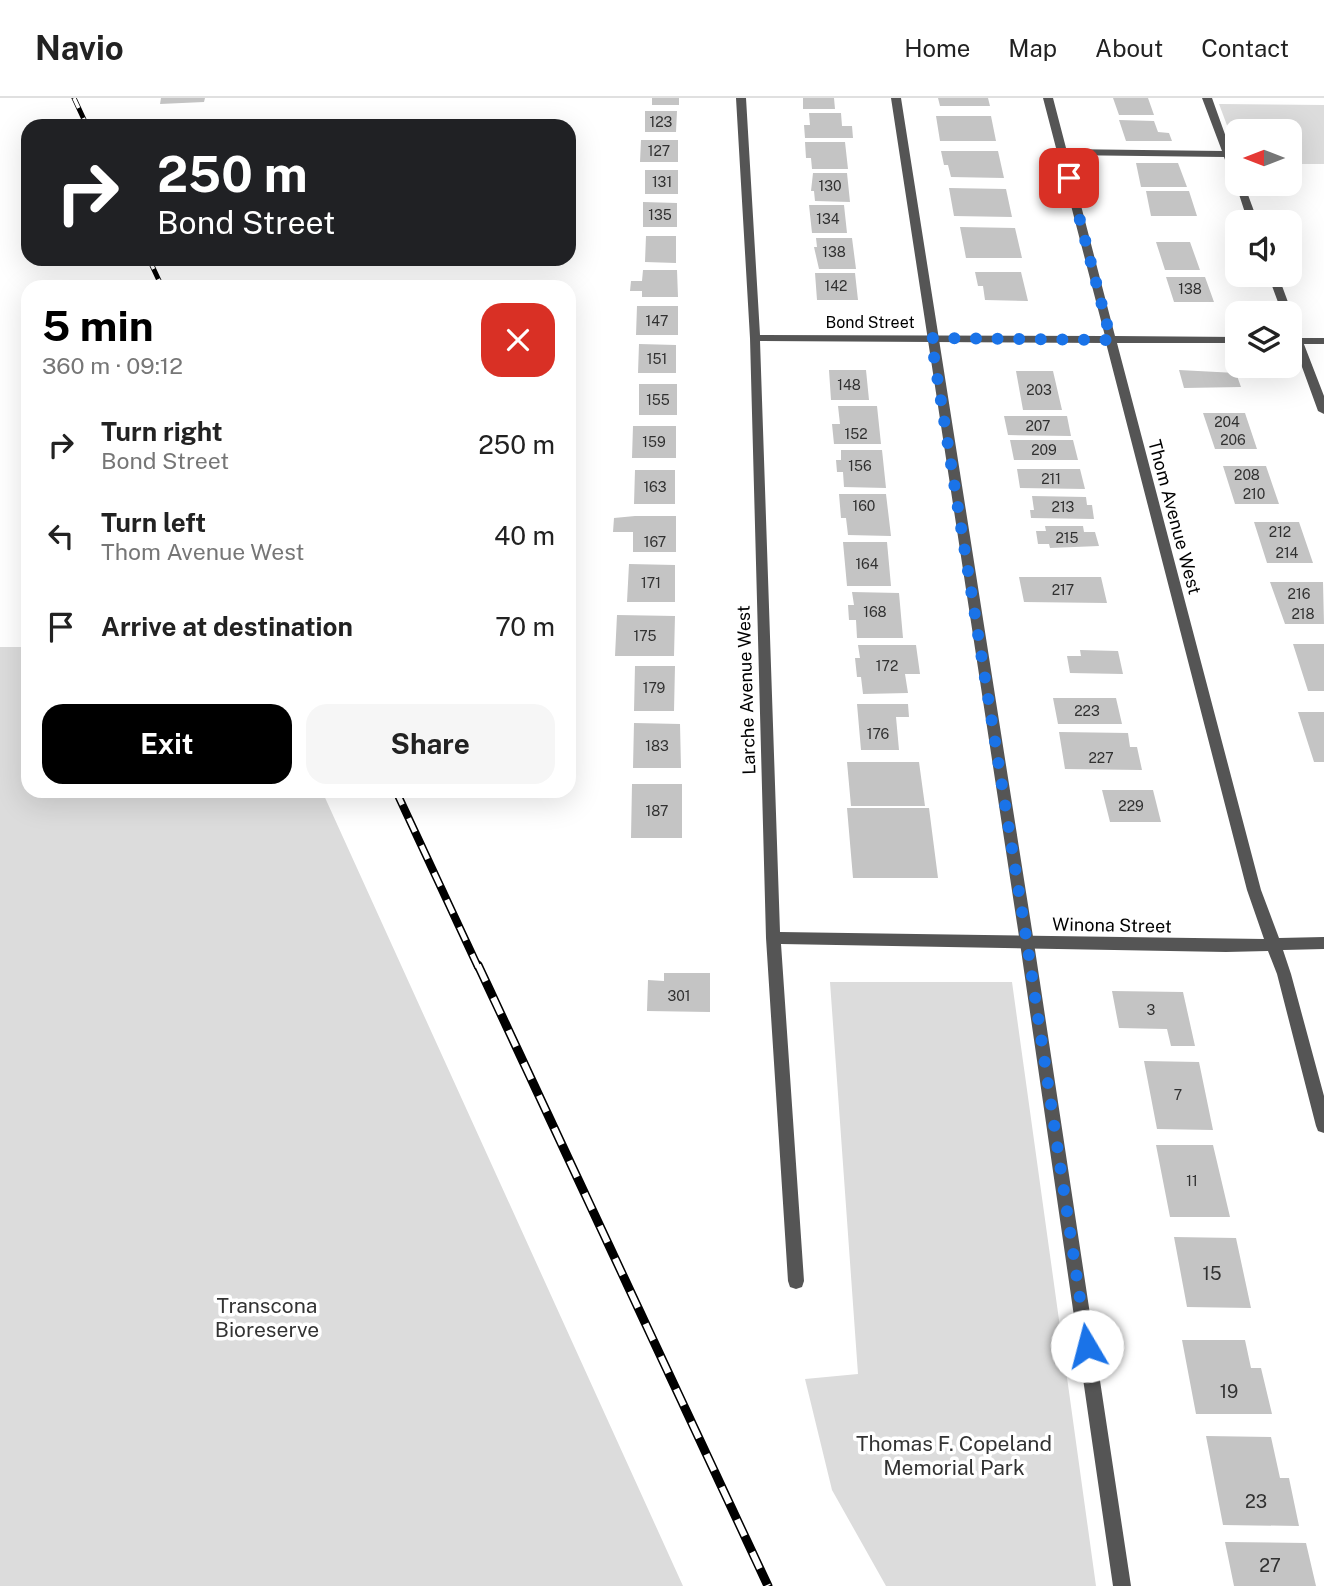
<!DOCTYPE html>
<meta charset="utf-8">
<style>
body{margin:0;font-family:"Public Sans",sans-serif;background:#f6f6f6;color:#222;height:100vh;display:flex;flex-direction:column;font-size:26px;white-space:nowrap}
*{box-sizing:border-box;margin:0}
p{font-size:23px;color:#767676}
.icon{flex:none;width:38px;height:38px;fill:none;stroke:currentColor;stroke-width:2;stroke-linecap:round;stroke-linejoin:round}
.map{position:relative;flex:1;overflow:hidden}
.side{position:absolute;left:21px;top:182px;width:555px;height:518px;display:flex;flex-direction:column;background:#fff;border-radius:21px;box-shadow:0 7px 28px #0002}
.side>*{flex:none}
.banner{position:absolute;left:21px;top:21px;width:555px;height:147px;border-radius:21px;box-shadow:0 7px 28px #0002;background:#202124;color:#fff;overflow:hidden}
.needle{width:46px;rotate:270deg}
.tools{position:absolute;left:1225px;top:21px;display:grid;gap:14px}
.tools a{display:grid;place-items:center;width:77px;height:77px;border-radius:14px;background:#fff;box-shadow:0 7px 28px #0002;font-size:35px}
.pin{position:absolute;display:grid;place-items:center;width:60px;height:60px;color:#fff;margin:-30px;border-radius:14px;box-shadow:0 4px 10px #0006}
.me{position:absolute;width:77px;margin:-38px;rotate:352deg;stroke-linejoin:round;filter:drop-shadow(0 0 5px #0008)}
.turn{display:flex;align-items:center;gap:24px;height:147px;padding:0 21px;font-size:32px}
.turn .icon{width:91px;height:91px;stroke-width:2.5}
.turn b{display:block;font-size:49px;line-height:60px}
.round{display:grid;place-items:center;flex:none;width:74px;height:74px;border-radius:21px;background:#f6f6f6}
.headline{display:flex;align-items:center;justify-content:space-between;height:119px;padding:0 21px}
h1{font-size:42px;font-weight:700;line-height:52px;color:#000}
.primary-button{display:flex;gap:14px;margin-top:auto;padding:14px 21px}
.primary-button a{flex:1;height:80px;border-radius:21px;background:#000;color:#fff;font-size:28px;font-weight:700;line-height:80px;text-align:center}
.primary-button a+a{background:#f6f6f6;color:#222}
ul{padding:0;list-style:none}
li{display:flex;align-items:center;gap:21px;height:91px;padding:0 21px}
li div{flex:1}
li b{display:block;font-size:26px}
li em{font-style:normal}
header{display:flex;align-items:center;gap:42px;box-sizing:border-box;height:98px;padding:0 35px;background:#fff;border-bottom:2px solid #e0e0e0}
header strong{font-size:33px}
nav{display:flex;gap:38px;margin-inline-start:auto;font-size:24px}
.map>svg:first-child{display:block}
</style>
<header>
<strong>Navio</strong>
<nav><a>Home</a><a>Map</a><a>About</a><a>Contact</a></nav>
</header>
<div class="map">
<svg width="1324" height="1488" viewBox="0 0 1324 1488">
<rect width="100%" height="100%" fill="#fff"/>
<!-- green -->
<path fill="#dcdcdc" d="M 1219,6 L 1324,7 L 1324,66 L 1290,66 L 1290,33 L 1237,33 L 1237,54 Z
M 0,549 L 28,549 L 28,693 L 322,693 L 683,1488 L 0,1488 Z
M 830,884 L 1012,884 L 1096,1488 L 886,1488 L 832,1392 L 805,1281 L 858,1276 Z"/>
<!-- building -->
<path fill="#c4c4c4" d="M 161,0 L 205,0 L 204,4 L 160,6 Z
M 652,0 L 679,0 L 679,7 L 652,7 Z
M 803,0 L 834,0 L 835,11 L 803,11 Z
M 938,0 L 988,0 L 990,8 L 940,8 Z
M 1113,0 L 1148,0 L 1154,17 L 1119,17 Z
M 645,13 L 677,13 L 676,34 L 645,34 Z
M 809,15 L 841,15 L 842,28 L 852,28 L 853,40 L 805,40 L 804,27 L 810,27 Z
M 936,18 L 991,18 L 996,43 L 940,43 Z
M 1119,22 L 1154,23 L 1158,34 L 1169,35 L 1172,43 L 1126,43 Z
M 641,42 L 678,42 L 678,64 L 640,64 Z
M 805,44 L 845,44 L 848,71 L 812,71 L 811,60 L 806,60 Z
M 941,53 L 998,53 L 1004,80 L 951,79 L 948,67 L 944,67 Z
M 1136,65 L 1178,65 L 1187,89 L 1141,89 Z
M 645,72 L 678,72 L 678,96 L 645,96 Z
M 813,75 L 847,75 L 850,104 L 815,103 L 814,93 L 811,93 Z
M 949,90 L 1006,91 L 1012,119 L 954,118 Z
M 1146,93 L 1189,93 L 1197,118 L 1151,118 Z
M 643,104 L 677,105 L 677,129 L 643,129 Z
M 809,107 L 844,107 L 847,135 L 812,135 Z
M 960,129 L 1015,130 L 1022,160 L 966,160 Z
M 646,138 L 676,138 L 676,165 L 645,164 Z
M 816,140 L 852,140 L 856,171 L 819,171 L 814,149 L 817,149 Z
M 1156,144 L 1190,144 L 1200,172 L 1165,172 Z
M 643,172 L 677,172 L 678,199 L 642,199 L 642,193 L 630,193 L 631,183 L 642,183 Z
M 975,174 L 1021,174 L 1028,203 L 985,202 L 983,188 L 978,188 Z
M 815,175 L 855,175 L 858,202 L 817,202 Z
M 1166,179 L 1205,179 L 1214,204 L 1174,204 Z
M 637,208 L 678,208 L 678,237 L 636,237 Z
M 639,246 L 676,247 L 676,275 L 638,275 Z
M 829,272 L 866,272 L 869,302 L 831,302 Z
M 1179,272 L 1236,275 L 1241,289 L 1184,290 Z
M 1016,273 L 1053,273 L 1062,312 L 1023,312 Z
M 639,286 L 677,286 L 677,317 L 639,317 Z
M 838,308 L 877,308 L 881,346 L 834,346 L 832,326 L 840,326 Z
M 1203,315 L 1245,315 L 1257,351 L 1215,351 Z
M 1004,318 L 1067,318 L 1071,338 L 1008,337 Z
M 633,328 L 676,328 L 676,360 L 632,360 Z
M 1010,342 L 1073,342 L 1078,362 L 1014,362 Z
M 841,352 L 882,352 L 886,390 L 844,389 L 843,374 L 837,374 L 836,362 L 841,362 Z
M 1223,368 L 1266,368 L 1279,406 L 1235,406 Z
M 1017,371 L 1080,371 L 1085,391 L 1020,390 Z
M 635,372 L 675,372 L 675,406 L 634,406 Z
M 839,396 L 886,396 L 891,438 L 848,437 L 846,420 L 841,420 Z
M 1032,398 L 1086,399 L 1087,407 L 1092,407 L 1094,421 L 1031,420 L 1030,412 L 1034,412 Z
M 635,418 L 676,418 L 676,454 L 633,454 L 633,434 L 613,434 L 614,420 Z
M 1254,424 L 1299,424 L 1313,465 L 1267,465 Z
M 1045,428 L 1083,428 L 1084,434 L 1095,434 L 1099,448 L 1050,450 L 1049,446 L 1038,446 L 1036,433 L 1046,433 Z
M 843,444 L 887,444 L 891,488 L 847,488 Z
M 629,466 L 675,467 L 675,504 L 627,504 Z
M 1019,479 L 1101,479 L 1107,505 L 1024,504 Z
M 1270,484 L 1323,484 L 1324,526 L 1285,526 Z
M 852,494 L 899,495 L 903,540 L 857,540 L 856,522 L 849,522 L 848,507 L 854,507 Z
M 617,517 L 675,518 L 674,558 L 615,558 Z
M 1293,546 L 1324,546 L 1324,593 L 1308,593 Z
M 858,547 L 916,547 L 920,576 L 905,576 L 908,595 L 863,596 L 861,579 L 857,579 L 855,560 L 860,560 Z
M 1080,552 L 1118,553 L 1123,576 L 1070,575 L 1067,558 L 1081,558 Z
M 635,568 L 675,568 L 674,613 L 634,613 Z
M 1053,600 L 1116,600 L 1122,626 L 1058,626 Z
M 857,606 L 908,606 L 909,619 L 896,619 L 899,652 L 861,652 Z
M 1298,614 L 1324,614 L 1324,664 L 1314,664 Z
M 634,625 L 680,626 L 681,670 L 633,670 Z
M 1059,634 L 1128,635 L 1130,649 L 1137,649 L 1142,672 L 1065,671 Z
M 847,664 L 919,664 L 925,708 L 851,708 Z
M 632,686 L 682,686 L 682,740 L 631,740 Z
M 1102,692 L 1153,692 L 1161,724 L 1110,724 Z
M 847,710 L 929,710 L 938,780 L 853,780 Z
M 664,875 L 710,875 L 710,914 L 647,913 L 648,882 L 664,883 Z
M 1112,893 L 1183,894 L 1195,948 L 1171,948 L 1167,931 L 1119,930 Z
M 1144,963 L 1199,964 L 1213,1032 L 1157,1031 Z
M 1156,1047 L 1213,1047 L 1230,1119 L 1170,1119 Z
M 1174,1139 L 1236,1140 L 1251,1210 L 1187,1209 Z
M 1182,1242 L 1245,1242 L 1251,1270 L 1261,1270 L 1272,1316 L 1196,1316 Z
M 1206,1338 L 1271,1339 L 1280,1380 L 1289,1380 L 1299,1428 L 1223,1427 Z
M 1225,1444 L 1306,1445 L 1316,1488 L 1234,1488 Z"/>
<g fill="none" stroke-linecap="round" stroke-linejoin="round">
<!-- service -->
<path fill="#555" fill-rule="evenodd" d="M 891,0 L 901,0 L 1034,845 L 1131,1488 L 1113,1488 L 1020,845 Z
M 1202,0 L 1212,0 L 1237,70 L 1237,86 L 1244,86 L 1258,124 L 1248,124 L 1235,84 L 1232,82 L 1224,59 L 1062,57 L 1057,54 L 1062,51 L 1222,53 Z
M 1268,177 L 1278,177 L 1292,215 L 1291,217 L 1282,215 Z
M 1290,220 L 1295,223 L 1324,298 L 1324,316 L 1318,313 L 1290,236 Z"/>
<!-- minor -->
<path fill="#555" fill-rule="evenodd" d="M 736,0 L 746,0 L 760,237 L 1105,238 L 1043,0 L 1053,0 L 1115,238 L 1237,239 L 1237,245 L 1117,245 L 1261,792 L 1279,840 L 1324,839 L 1324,851 L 1283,852 L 1291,876 L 1324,998 L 1324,1035 L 1318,1033 L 1316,1028 L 1277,876 L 1268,853 L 1226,854 L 781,846 L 804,1183 L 802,1189 L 796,1191 L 790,1189 L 788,1183 L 766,840 L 750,240 ZM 760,243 L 1106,245 L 1247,792 L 1264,841 L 780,834 Z
M 1290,240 L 1324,240 L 1324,246 L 1290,246 Z"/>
<!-- rail-far2 casing -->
<g stroke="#000" stroke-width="5">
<path id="rail-far2" d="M 74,0 L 87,28
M 149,161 L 162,189"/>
</g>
<!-- rail-far1 casing -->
<g stroke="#000" stroke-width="8">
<path id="rail-far1" d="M 396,693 L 478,869"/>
</g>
<!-- rail casing -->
<g stroke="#000" stroke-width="9">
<path id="rail" d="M 478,867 L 768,1488"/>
</g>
<!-- rail-far2 -->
<use href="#rail-far2" stroke="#fff" stroke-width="3.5" stroke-dasharray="11" stroke-linecap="butt"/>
<!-- rail-far1 -->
<use href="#rail-far1" stroke="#fff" stroke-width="5" stroke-dasharray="15" stroke-linecap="butt"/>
<!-- rail -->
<use href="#rail" stroke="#fff" stroke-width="6" stroke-dasharray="18" stroke-linecap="butt"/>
</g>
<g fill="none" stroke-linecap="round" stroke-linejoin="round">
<!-- route -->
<path stroke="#1a73e8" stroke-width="12" stroke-dasharray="0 21.6" d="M 1069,80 L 1111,242 L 931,240 L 1027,845 L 1087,1248"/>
</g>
<g text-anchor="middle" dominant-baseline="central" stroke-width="7" stroke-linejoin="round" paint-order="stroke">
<!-- number labels -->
<g font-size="14" fill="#313131">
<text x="661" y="24">123</text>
<text x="659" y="53">127</text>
<text x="662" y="84">131</text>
<text x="830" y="88">130</text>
<text x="660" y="117">135</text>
<text x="828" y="121">134</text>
<text x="834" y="154">138</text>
<text x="836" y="188">142</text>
<text x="1190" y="191">138</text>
<text x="657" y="223">147</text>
<text x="657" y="261">151</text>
<text x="849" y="287">148</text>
<text x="1039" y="292">203</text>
<text x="658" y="302">155</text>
<text x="1227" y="324">204</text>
<text x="1038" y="328">207</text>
<text x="856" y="336">152</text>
<text x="1233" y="342">206</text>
<text x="654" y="344">159</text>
<text x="1044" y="352">209</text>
<text x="860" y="368">156</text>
<text x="1247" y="377">208</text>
<text x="1051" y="381">211</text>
<text x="655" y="389">163</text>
<text x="1254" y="396">210</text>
<text x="864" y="408">160</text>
<text x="1063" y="409">213</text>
<text x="1280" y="434">212</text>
<text x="1067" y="440">215</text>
<text x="655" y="444">167</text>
<text x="1287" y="455">214</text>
<text x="867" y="466">164</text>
<text x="651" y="485">171</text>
<text x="1063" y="492">217</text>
<text x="1299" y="496">216</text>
<text x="875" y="514">168</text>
<text x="1303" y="516">218</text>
<text x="645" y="538">175</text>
<text x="887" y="568">172</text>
<text x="654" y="590">179</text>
<text x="1087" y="613">223</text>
<text x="878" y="636">176</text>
<text x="657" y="648">183</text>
<text x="1101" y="660">227</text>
<text x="1131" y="708">229</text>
<text x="657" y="713">187</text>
<text x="679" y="898">301</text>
<text x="1151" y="912">3</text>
<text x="1178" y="997">7</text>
<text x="1192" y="1083">11</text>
</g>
<!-- far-street labels -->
<g font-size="16" fill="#000" stroke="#fff">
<text x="870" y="224">Bond Street</text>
</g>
<!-- street labels -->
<g font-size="18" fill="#000" stroke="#fff">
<text transform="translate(1175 419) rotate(75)">Thom Avenue West</text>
<text transform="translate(746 592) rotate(-92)">Larche Avenue West</text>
<text transform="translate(1112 827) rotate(1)">Winona Street</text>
</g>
<!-- near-number labels -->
<g font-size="18" fill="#313131">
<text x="1212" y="1175">15</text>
<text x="1229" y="1293">19</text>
<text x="1256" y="1403">23</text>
<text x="1270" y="1467">27</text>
</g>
<!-- near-park labels -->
<g font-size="21" fill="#333" stroke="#fff">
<text x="267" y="1207">Transcona<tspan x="267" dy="24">Bioreserve</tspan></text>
<text x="954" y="1345">Thomas F. Copeland<tspan x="954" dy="24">Memorial Park</tspan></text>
</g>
</g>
</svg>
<div class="tools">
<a><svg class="needle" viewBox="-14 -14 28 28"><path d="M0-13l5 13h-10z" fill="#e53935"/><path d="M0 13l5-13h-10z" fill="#767676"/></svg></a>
<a><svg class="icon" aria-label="sound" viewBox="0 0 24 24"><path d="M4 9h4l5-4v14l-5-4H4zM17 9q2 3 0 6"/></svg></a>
<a><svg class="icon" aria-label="layers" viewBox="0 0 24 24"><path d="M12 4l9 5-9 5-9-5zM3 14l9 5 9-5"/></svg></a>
</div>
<div class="pin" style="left:1069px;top:80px;background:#d93025"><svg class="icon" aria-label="arrive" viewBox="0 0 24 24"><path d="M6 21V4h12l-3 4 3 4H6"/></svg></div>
<svg class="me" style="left:1087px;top:1248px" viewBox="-20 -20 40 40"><circle r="19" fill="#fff"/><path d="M0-13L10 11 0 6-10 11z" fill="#1a73e8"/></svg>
<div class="banner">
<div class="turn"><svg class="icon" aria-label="right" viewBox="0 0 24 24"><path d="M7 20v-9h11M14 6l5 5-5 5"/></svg><div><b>250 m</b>Bond Street</div></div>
</div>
<section class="side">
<div class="headline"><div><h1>5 min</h1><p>360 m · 09:12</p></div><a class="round" style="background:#d93025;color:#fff"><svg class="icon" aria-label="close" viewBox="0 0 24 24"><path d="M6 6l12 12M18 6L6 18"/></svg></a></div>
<ul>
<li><svg class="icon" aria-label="right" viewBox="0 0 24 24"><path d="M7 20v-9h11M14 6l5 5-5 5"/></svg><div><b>Turn right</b><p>Bond Street</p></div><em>250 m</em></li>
<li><svg class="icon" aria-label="left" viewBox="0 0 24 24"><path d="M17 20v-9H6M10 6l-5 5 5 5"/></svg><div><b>Turn left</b><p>Thom Avenue West</p></div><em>40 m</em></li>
<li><svg class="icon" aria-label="arrive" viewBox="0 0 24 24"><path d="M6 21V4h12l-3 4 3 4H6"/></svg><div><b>Arrive at destination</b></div><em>70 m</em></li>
</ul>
<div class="primary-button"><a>Exit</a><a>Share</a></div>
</section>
</div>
